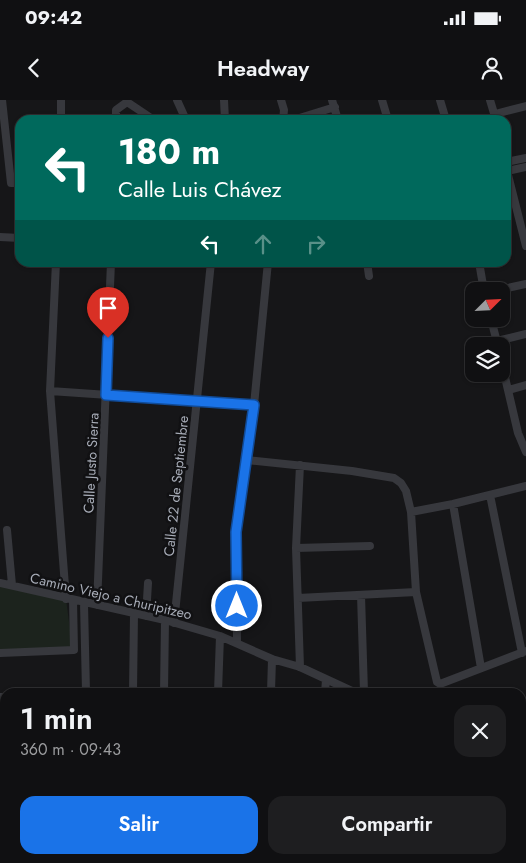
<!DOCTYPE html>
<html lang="es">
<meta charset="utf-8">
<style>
body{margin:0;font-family:Jost,sans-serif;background:#1e1e20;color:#f1f3f6;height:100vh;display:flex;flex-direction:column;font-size:19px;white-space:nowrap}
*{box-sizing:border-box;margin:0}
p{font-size:16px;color:#9c9d9f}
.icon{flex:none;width:28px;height:28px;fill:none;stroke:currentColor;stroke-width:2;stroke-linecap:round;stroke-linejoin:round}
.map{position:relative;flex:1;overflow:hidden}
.side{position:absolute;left:0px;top:588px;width:526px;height:176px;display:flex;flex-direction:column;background:#101012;border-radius:15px 15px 0 0;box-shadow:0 1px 4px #0004,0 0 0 1px #303032}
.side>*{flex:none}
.top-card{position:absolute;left:15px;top:15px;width:496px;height:152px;border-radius:15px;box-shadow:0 1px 4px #0004,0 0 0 1px #303032;background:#00695c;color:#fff;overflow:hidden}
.needle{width:32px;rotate:66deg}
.tools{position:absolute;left:465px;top:182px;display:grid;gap:10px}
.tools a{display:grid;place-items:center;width:45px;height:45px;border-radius:10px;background:#101012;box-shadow:0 1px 4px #0004,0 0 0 1px #303032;font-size:25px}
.pin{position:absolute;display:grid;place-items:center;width:42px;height:42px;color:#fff;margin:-51px -21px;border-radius:50% 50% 50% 0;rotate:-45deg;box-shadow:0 0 5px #0007}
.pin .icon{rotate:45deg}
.me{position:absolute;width:55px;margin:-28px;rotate:0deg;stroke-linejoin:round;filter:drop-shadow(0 0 4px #0008)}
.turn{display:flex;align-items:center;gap:18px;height:105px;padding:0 20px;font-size:22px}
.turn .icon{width:65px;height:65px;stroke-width:2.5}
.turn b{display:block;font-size:35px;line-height:42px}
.lanes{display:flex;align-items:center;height:48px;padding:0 20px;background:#0003;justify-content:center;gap:25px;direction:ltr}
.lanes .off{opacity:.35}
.round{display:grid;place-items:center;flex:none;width:52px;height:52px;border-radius:15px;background:#1e1e20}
.summary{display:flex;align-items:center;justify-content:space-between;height:85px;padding:0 20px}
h1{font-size:30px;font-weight:600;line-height:38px}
.button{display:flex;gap:10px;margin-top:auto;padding:10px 20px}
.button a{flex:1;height:58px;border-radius:15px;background:#1a73e8;color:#fff;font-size:20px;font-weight:600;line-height:58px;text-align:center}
.button a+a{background:#1e1e20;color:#f1f3f6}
.status{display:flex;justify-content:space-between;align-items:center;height:35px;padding:0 25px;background:#101012;direction:ltr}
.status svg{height:14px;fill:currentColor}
header{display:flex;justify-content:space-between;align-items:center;height:65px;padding:0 20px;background:#101012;font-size:22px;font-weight:600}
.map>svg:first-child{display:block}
</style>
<div class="status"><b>09:42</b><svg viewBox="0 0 49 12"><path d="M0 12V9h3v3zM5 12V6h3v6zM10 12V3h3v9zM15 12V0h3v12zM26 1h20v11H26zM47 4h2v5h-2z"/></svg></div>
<header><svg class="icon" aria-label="back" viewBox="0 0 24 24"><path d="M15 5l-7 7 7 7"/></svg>Headway<svg class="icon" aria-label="person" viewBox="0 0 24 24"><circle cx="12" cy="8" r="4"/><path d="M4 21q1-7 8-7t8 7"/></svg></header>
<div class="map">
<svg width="526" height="763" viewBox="0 0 526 763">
<rect width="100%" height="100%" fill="#161618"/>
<!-- green -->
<path fill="#1c231d" d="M 0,484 L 66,499 L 73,552 L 0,554 Z"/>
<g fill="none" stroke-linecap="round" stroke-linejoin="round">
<!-- minor -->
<path stroke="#37383d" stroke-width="8" d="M 2,0 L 11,83 L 20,83
M 177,0 L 186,20
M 224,0 L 225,20
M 281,0 L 284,10 L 283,20
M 332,0 L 338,20
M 382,0 L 388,20
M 440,0 L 446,20
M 490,0 L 496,20
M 127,2 L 154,20
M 495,14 L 526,6
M 61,20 L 61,0
M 116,20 L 116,10 L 127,2
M 293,20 L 335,7
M 506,62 L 526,58
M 506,67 L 526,146
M 507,71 L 526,67
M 0,137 L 20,138
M 56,162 L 50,291 L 66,499
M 367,162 L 369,176
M 479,162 L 484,191
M 494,191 L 526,184
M 491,219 L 498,246
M 497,241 L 526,234
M 501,260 L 518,333 L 526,352
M 509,290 L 526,285
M 50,291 L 254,305
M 246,360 L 352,371 L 394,378 L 401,383 L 406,391 L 411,412 L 416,492 L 437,582 L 440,584 L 526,551
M 490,395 L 522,553
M 453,404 L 481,568
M 411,412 L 453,404 L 526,386
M 7,430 L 12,485
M 296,448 L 370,446
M 0,483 L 165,520 L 220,536 L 272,559 L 300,567 L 354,592
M 361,495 L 364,592
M 298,498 L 416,492
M 84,503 L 86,592
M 97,505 L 111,162
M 146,516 L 148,483
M 174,523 L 211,162
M 237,543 L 236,432 L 254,305 L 268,162
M 0,553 L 74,550 L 73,500
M 300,567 L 296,448 L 300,365
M 133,592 L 134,514
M 164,592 L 165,520
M 218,592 L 220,536
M 271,592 L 272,559
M 325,592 L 326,580
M 0,597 L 5,597
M 0,640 L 5,640
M 521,645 L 526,643
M 521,655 L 526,653
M 521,681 L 526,685
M 0,704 L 5,703
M 0,746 L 5,745
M 62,763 L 81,759
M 129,763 L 129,759
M 160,763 L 160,759
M 210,763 L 210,759
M 263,763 L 264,759
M 320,763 L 320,759
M 375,763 L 375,759
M 429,763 L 429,759
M 482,763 L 483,759"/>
</g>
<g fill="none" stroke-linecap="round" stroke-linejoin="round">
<!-- route casing -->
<g stroke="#114b97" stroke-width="12">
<path id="route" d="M 108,238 L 106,295 L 254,305 L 236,432 L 237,506"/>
</g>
<!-- route -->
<use href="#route" stroke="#1a73e8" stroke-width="9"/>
</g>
<g text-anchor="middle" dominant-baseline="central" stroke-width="5" stroke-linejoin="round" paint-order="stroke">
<!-- street labels -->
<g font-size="14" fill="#a8adb8" stroke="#111113">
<text transform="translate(91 363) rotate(-87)">Calle Justo Sierra</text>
<text transform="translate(176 386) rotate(-84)">Calle 22 de Septiembre</text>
<text transform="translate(111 496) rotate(13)">Camino Viejo a Churipitzeo</text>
</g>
</g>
</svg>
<div class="tools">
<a><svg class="needle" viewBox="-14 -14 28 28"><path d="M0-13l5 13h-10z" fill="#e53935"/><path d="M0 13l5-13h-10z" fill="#9c9d9f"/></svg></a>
<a><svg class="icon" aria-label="layers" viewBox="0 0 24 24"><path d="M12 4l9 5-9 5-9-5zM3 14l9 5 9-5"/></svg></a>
</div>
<div class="pin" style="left:108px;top:238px;background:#d93025"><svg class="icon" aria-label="arrive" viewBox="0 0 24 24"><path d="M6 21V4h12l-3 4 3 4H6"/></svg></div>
<svg class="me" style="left:237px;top:506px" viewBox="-20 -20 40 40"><circle r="17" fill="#1a73e8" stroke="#fff" stroke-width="3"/><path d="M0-11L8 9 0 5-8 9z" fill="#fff"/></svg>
<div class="top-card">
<div class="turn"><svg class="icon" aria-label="left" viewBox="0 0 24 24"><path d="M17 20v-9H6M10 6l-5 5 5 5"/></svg><div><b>180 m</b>Calle Luis Chávez</div></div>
<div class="lanes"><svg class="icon" aria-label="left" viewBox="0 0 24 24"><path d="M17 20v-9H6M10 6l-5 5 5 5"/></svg><svg class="icon off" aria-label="ahead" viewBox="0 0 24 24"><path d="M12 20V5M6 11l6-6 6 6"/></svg><svg class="icon off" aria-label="right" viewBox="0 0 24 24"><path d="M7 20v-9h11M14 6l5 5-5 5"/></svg></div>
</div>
<section class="side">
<div class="summary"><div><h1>1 min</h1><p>360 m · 09:43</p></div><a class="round"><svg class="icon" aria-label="close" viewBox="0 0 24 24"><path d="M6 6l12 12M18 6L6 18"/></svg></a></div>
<div class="button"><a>Salir</a><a>Compartir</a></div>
</section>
</div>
